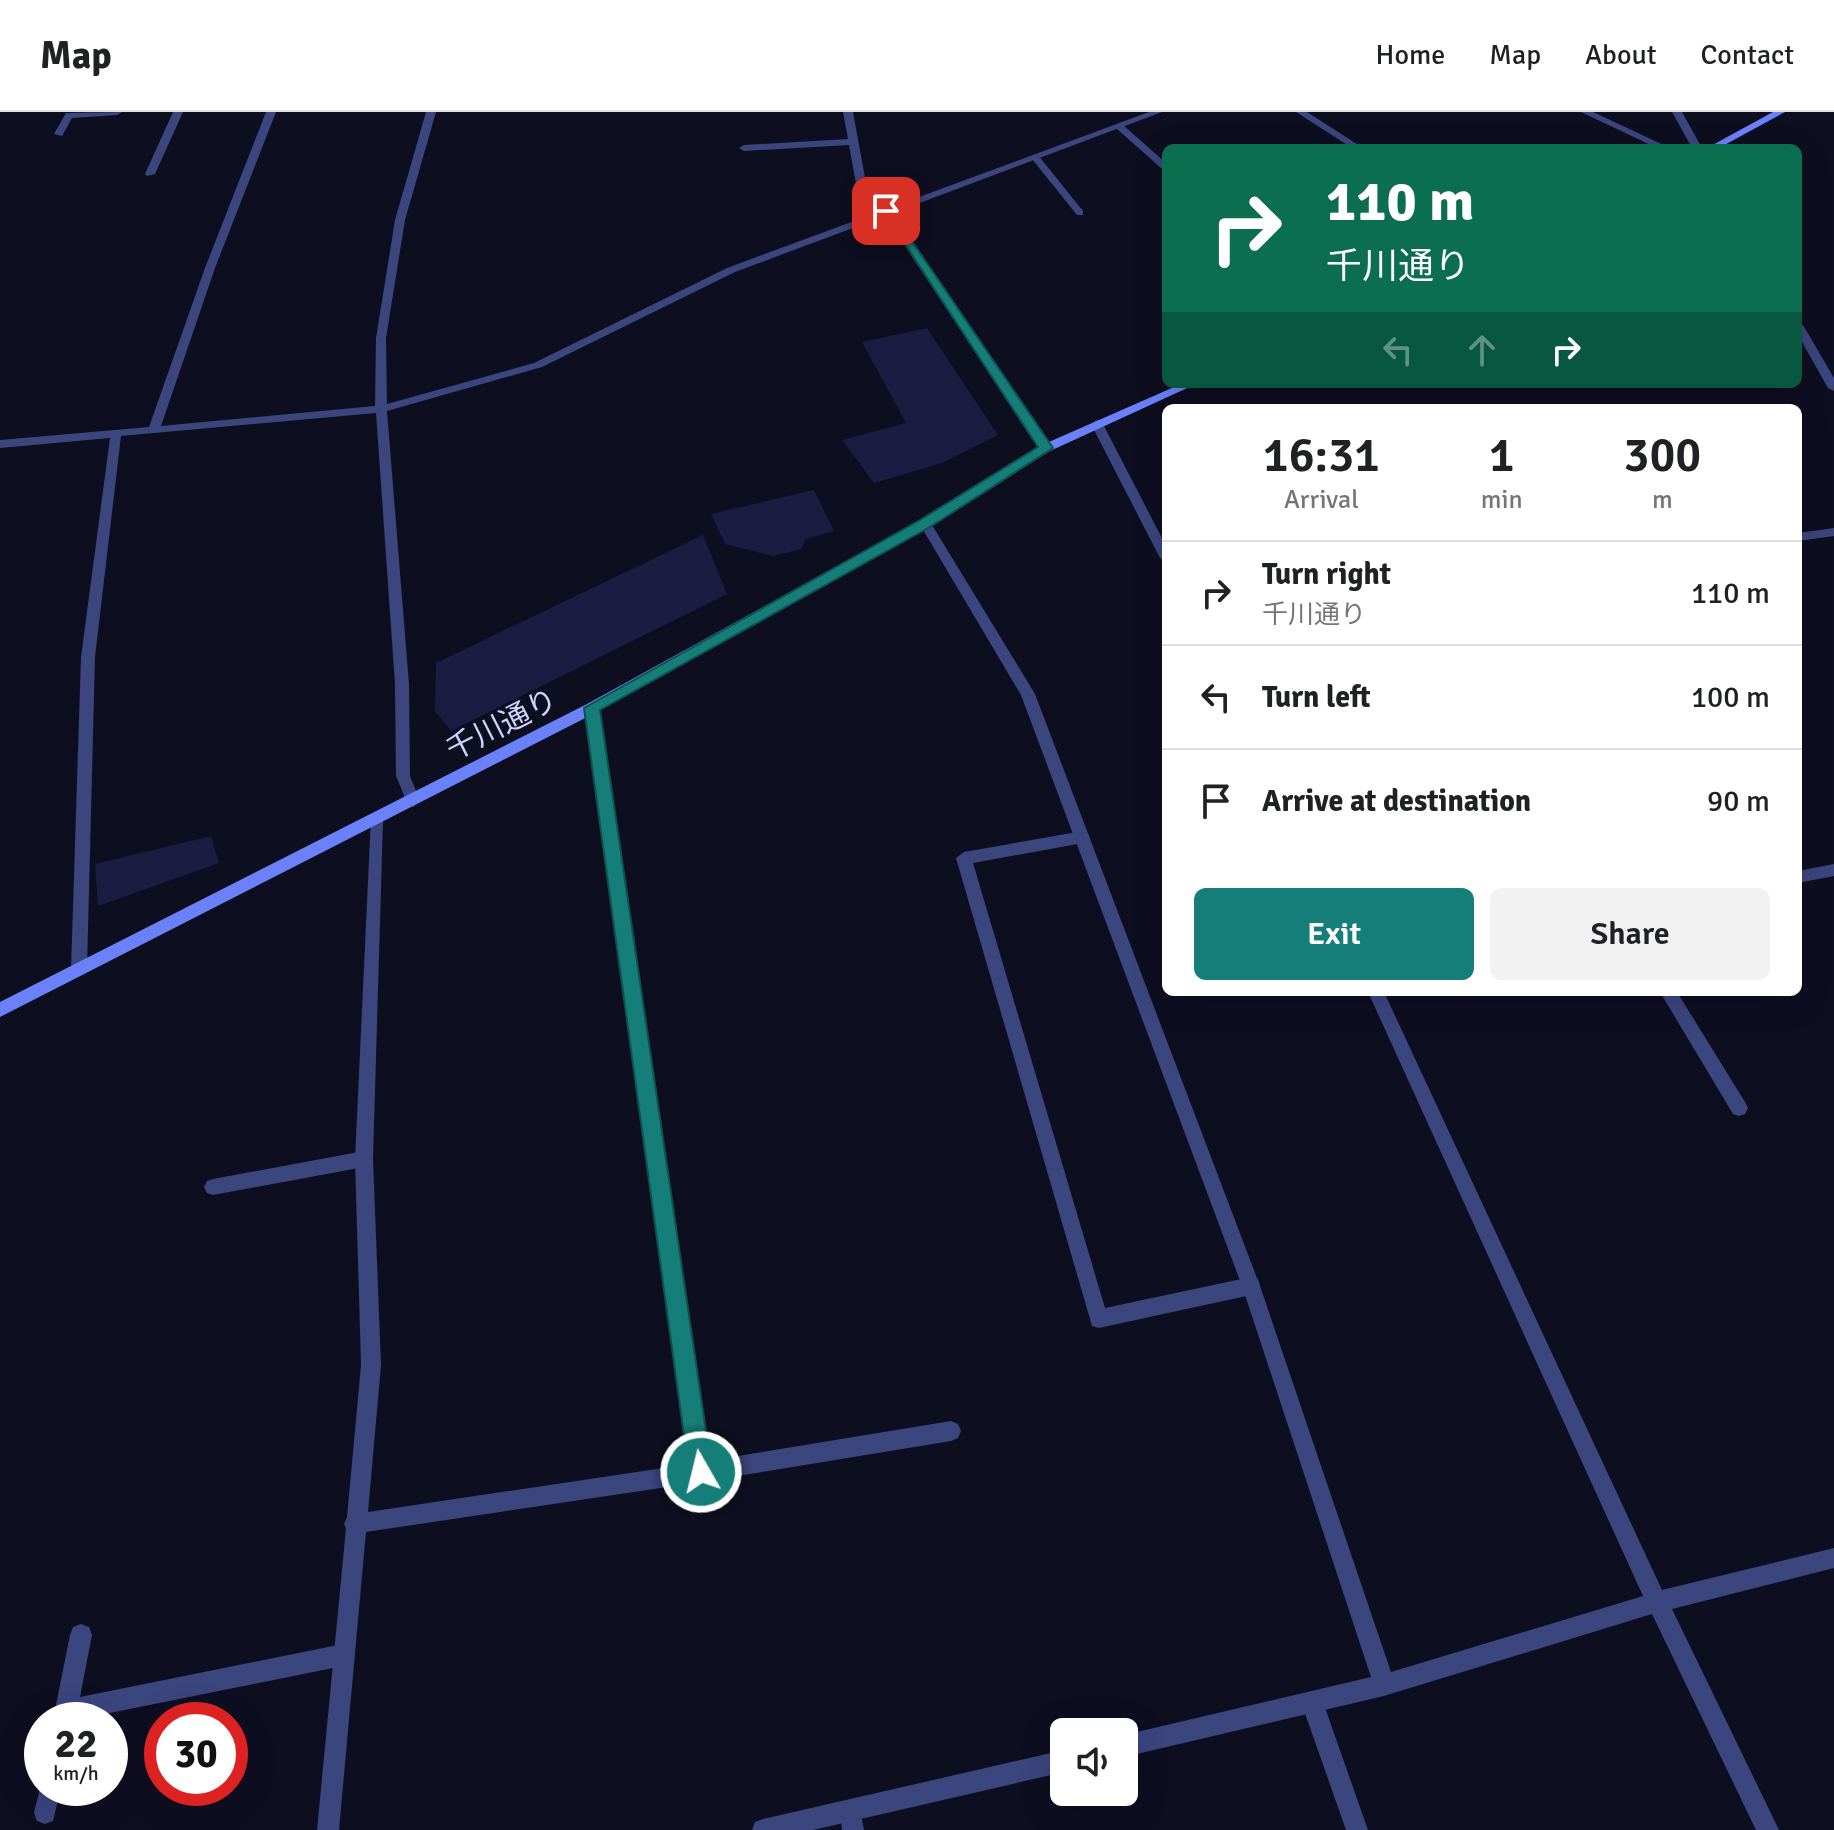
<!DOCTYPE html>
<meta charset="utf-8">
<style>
body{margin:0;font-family:Signika,"Noto Sans JP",sans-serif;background:#f2f2f2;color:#202124;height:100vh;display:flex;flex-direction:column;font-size:30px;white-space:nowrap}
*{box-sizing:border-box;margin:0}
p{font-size:26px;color:#757577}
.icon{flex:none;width:44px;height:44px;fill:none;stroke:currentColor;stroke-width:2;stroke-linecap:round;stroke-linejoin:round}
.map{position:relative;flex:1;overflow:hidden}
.details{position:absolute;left:1162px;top:292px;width:640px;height:592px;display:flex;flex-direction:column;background:#fff;border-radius:12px;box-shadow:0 8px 32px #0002}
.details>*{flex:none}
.top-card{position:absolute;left:1162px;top:32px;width:640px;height:244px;border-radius:12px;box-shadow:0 8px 32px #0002;background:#0b6e4f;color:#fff;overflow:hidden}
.controls{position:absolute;left:1050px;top:1606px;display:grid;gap:16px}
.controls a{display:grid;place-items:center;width:88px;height:88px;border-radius:12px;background:#fff;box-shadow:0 8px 32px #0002;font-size:40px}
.speed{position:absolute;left:24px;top:1590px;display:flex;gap:16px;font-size:40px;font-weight:700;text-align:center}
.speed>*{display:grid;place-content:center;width:104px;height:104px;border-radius:50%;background:#fff;box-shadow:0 8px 32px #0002;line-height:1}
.speed small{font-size:20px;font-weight:400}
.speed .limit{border:12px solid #d22;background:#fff;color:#111}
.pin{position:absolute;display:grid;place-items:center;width:68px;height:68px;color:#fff;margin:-34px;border-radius:16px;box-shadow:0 4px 12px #0006}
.me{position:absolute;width:88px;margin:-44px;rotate:352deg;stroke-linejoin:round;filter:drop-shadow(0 0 6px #0008)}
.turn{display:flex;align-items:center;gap:28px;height:168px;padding:0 32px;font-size:36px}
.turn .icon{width:104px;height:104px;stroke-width:2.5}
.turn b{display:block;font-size:56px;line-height:68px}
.lanes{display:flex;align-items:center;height:76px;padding:0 32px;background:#0003;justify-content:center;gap:40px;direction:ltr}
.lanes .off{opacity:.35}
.eta{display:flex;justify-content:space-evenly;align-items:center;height:136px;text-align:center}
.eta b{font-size:48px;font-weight:600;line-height:56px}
.button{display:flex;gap:16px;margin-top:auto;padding:16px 32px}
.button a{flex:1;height:92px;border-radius:12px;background:#167e78;color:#fff;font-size:32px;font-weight:600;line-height:92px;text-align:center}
.button a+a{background:#f2f2f2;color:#202124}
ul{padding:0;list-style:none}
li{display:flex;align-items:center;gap:24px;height:104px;padding:0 32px;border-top:2px solid #e0e0e0}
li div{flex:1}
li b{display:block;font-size:30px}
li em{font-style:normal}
header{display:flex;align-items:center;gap:48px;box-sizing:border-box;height:112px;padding:0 40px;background:#fff;border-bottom:2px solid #e0e0e0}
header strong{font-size:38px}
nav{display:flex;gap:44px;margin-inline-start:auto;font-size:28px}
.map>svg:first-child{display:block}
</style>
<header>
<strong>Map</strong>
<nav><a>Home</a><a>Map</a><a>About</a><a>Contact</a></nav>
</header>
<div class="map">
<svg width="1834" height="1718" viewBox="0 0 1834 1718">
<rect width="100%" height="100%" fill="#0e0e21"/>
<!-- building -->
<path fill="#1c1b41" d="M 927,216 L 998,323 L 942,351 L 874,371 L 842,328 L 906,311 L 862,230 Z
M 814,378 L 834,419 L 806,427 L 801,437 L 773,444 L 725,432 L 711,402 Z
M 703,423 L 727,482 L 451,619 L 435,599 L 436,551 Z
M 211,724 L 219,751 L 98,794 L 95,752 Z"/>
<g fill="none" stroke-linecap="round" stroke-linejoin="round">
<!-- service -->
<path fill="#3b457e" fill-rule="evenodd" d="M 843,0 L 853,0 L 870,93 L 879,100 L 879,104 L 873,104 L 860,94 L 849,33 L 744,39 L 739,36 L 744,33 L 848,27 Z
M 1117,13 L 1123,13 L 1166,51 L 1166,56 L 1161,56 L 1117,17 Z
M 1032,43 L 1038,43 L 1083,99 L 1083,103 L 1077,103 L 1032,47 Z
M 1083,719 L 1090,725 L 1083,731 L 973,751 L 1105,1196 L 1251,1165 L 1258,1167 L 1260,1174 L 1258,1181 L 1251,1183 L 1099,1216 L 1092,1214 L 1090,1207 L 956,746 L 964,740 Z
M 364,1039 L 370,1041 L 373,1047 L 370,1053 L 364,1055 L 213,1083 L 207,1081 L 204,1075 L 207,1069 L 213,1067 Z
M 951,1309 L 958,1312 L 961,1319 L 958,1326 L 951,1329 L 701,1370 L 694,1367 L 691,1360 L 694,1353 L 701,1350 Z
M 81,1512 L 89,1515 L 92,1523 L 80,1585 L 343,1532 L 351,1535 L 354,1543 L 351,1551 L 343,1554 L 75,1608 L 53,1608 L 70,1523 L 73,1515 Z
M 1312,1579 L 1320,1582 L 1323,1590 L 1368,1718 L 1346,1718 L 1301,1590 L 1304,1582 Z
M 42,1668 L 42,1676 L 61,1676 L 53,1709 L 45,1712 L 37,1709 L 34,1701 Z
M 851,1689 L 859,1692 L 864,1718 L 842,1718 L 840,1700 L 843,1692 Z"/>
<!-- minor -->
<path fill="#3b457e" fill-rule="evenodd" d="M 122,0 L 117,3 L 72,6 L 62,24 L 54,22 L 66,1 Z
M 173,0 L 183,0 L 155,62 L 147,64 L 145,62 Z
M 266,0 L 276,0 L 215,156 L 161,314 L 375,294 L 376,226 L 395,108 L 426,0 L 436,0 L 405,108 L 386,226 L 387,292 L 534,251 L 727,156 L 1149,0 L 1162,0 L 893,101 L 1050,333 L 1050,339 L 1042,339 L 885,104 L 735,160 L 542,255 L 387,299 L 409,572 L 410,664 L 420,689 L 413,695 L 408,693 L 396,664 L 395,572 L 376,301 L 121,324 L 95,545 L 87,857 L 85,862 L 79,864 L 73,862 L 71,857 L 81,545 L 110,326 L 0,336 L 0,328 L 149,315 L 205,156 Z
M 1296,0 L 1307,0 L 1363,36 L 1352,36 Z
M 1581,0 L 1593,0 L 1670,36 L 1657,36 Z
M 1672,0 L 1682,0 L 1702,36 L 1692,36 Z
M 1798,210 L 1803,213 L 1834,266 L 1834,279 L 1828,276 L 1798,223 Z
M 1097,308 L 1103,312 L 1166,434 L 1166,450 L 1160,446 L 1091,312 Z
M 925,407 L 929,408 L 1035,582 L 1260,1174 L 1391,1560 L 1643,1484 L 1368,880 L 1384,880 L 1662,1478 L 1834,1436 L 1834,1456 L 1672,1497 L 1779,1718 L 1756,1718 L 1652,1502 L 1384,1584 L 1124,1645 L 1124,1623 L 1371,1565 L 1242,1174 L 1021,583 L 919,411 Z
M 1834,416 L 1834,424 L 1798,429 L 1798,421 Z
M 592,591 L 599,596 L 711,1360 L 708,1367 L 701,1370 L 366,1420 L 339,1718 L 317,1718 L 346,1416 L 344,1412 L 347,1405 L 361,1253 L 355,1047 L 371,705 L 381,705 L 383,709 L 373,1047 L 381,1253 L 368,1400 L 690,1352 L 585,596 Z
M 1834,752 L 1834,764 L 1798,771 L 1798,759 Z
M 1660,880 L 1677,880 L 1745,990 L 1748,996 L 1745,1002 L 1739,1004 L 1733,1002 Z
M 1064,1638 L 1064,1660 L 813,1718 L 752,1718 L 755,1710 L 763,1707 Z"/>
<!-- secondary -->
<path fill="#6b81f9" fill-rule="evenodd" d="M 1773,0 L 1785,0 L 1719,36 L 1707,36 Z
M 1181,272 L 1196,272 L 1050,339 L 929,414 L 597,600 L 0,905 L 0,890 L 587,592 L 921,408 L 1042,333 Z"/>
</g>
<!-- route -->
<path fill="#167e78" stroke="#0e524e" stroke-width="2" d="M 882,97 L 890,97 L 1053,336 L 930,415 L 600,598 L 712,1360 L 709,1368 L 701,1372 L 693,1368 L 689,1360 L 584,596 L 920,408 L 1038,335 Z"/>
<g text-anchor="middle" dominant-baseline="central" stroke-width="6" stroke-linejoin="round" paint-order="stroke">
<!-- street labels -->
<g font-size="30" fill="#d0d3fd" stroke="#0e0e21">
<text transform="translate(502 613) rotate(-27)">千川通り</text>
</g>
</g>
</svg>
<div class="controls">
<a><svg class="icon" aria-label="sound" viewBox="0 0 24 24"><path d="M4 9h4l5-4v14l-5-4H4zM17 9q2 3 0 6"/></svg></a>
</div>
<div class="speed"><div>22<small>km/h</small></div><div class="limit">30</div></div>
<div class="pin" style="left:886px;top:99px;background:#d93025"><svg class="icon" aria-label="arrive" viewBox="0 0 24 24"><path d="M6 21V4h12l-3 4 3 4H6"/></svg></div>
<svg class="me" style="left:701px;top:1360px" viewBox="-20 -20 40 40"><circle r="17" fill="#167e78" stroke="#fff" stroke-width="3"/><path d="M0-11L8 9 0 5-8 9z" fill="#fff"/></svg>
<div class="top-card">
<div class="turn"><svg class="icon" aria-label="right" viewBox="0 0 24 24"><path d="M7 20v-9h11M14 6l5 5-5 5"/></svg><div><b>110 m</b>千川通り</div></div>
<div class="lanes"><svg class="icon off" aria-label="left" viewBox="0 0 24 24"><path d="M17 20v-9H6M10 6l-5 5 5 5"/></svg><svg class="icon off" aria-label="ahead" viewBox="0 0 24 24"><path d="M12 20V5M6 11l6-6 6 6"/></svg><svg class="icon" aria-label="right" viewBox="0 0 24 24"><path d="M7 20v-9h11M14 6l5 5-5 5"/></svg></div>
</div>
<section class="details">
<div class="eta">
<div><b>16:31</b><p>Arrival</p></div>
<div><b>1</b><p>min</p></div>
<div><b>300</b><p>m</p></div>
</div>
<ul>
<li><svg class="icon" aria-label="right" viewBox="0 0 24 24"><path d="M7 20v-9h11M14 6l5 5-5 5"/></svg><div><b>Turn right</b><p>千川通り</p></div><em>110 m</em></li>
<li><svg class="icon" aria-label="left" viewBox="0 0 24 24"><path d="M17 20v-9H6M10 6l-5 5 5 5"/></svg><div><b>Turn left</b></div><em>100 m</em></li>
<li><svg class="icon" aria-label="arrive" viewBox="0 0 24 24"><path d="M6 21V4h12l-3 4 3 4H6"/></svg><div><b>Arrive at destination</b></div><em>90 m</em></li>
</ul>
<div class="button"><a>Exit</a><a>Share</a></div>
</section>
</div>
